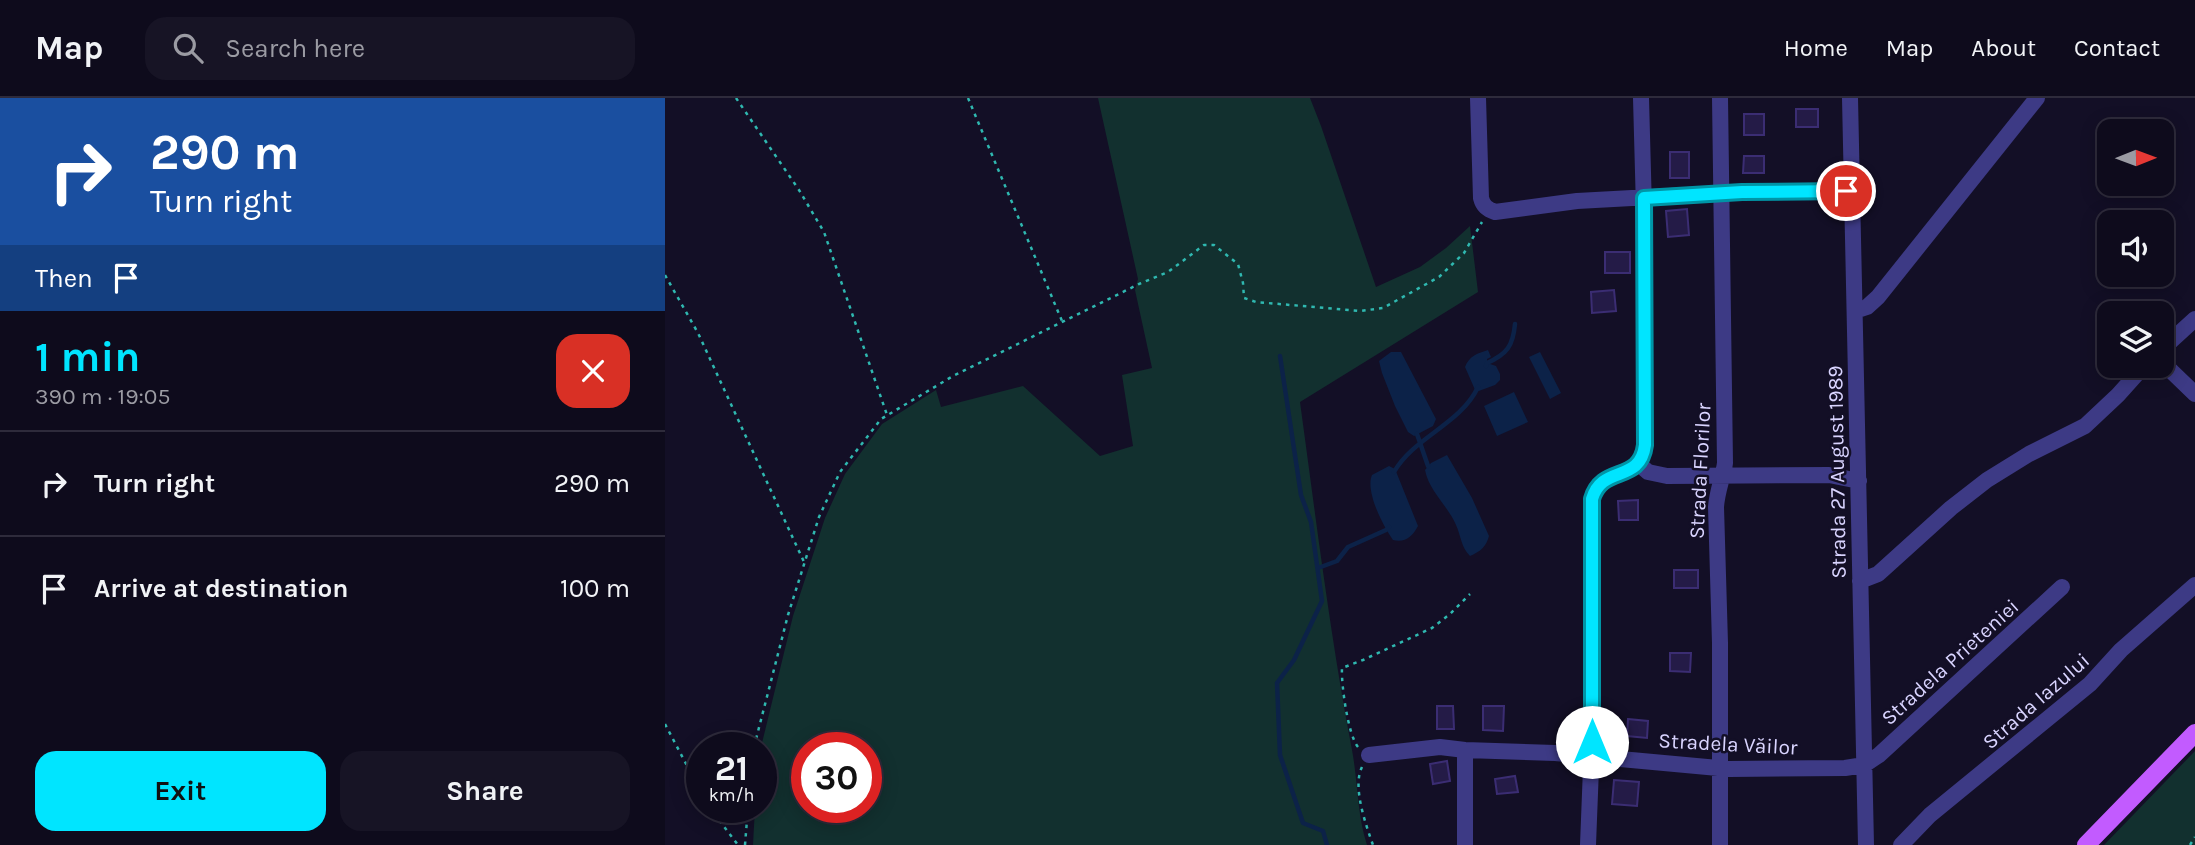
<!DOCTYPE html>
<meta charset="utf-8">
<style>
body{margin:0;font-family:Karla,sans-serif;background:#171425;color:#f1f3f6;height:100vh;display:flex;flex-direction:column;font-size:26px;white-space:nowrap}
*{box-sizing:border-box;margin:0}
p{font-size:23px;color:#9b9ba3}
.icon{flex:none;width:38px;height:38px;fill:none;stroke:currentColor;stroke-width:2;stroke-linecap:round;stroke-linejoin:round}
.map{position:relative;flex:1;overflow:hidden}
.sheet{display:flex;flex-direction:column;background:#0e0b1c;width:665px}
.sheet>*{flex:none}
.guide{background:#1a4fa0;color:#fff;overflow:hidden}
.needle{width:46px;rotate:89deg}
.controls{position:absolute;left:1432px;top:21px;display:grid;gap:14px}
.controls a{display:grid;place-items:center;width:77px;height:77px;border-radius:14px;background:#0e0b1c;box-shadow:0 4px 18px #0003,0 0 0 2px #2e2b3b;font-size:35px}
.speed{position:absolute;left:21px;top:634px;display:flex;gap:14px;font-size:35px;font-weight:700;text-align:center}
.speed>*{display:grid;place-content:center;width:91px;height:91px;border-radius:50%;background:#0e0b1c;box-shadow:0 4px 18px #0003,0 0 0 2px #2e2b3b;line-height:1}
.speed small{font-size:18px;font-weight:400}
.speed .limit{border:10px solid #d22;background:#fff;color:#111}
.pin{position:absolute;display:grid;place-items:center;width:60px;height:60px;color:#fff;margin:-30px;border:4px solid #fff;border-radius:50%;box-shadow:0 2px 7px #0007}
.me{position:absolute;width:77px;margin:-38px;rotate:0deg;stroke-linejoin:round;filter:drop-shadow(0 0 5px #0008)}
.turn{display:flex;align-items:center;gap:24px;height:147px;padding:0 35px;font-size:32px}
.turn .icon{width:91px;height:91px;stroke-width:2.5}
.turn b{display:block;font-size:49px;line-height:60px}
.then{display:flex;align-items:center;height:66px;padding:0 35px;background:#0003;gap:14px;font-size:26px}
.round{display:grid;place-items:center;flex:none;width:74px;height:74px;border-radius:21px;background:#171425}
.headline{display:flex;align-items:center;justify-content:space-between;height:119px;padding:0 35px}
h1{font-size:42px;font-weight:700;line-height:52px;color:#00e5ff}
.button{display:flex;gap:14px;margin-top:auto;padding:14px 35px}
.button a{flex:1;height:80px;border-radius:21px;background:#00e5ff;color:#111;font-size:28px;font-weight:700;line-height:80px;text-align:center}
.button a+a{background:#171425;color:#f1f3f6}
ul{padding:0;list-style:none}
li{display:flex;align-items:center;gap:21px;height:105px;padding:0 35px;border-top:2px solid #2e2b3b}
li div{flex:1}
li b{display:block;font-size:26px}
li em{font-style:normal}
header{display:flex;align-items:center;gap:42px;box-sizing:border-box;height:98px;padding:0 35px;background:#0e0b1c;border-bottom:2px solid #2e2b3b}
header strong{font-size:33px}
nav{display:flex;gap:38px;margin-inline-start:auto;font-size:24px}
.search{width:490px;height:63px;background:#171425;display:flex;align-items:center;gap:18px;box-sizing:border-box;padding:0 24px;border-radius:21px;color:#9b9ba3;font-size:26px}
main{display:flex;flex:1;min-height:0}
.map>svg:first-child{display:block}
</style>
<header>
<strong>Map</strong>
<div class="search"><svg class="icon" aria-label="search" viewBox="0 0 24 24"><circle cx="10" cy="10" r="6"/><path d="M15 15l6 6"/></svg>Search here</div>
<nav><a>Home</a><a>Map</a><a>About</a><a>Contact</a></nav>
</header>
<main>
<section class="sheet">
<div class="guide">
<div class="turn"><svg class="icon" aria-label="right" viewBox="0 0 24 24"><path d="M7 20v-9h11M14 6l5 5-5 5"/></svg><div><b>290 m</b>Turn right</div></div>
<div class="then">Then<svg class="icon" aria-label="arrive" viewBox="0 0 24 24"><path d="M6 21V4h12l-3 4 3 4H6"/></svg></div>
</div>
<div class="headline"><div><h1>1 min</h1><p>390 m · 19:05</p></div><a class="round" style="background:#d93025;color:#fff"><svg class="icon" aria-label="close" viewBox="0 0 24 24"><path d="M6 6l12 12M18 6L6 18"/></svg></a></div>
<ul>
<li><svg class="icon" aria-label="right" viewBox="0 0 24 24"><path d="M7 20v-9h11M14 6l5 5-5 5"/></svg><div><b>Turn right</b></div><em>290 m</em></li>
<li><svg class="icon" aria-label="arrive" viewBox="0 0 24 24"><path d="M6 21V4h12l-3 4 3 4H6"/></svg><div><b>Arrive at destination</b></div><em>100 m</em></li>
</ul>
<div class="button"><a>Exit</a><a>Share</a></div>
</section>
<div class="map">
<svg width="1530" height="747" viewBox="0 0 1530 747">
<rect width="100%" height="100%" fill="#130f26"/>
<!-- green -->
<path fill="#12302f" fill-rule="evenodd" d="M 433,0 L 645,0 L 656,28 L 711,189 L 755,169 L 781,150 L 805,128 L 813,194 L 635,304 C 651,421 665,537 687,652 C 693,684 692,716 702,747 L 88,747 L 90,709 L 96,709 L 96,649 L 128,518 L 160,420 L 180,376 L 217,326 L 271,292 L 276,309 L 358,288 L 435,358 L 468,348 L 457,277 L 487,270 L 470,192 L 473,181 ZM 142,649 L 201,649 L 201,709 L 142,709 Z
M 1530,653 L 1530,747 L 1439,747 Z"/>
<!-- water -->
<path fill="#0c2248" d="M 823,252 L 826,259 L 822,261 L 822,265 L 831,268 L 835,276 L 835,282 L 830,287 L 811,294 L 800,269 C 804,258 813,255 823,252 Z
M 726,254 L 736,254 L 771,321 L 768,328 L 749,338 L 743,334 L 730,308 L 717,275 L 714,263 Z
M 875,254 L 896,295 L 885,301 L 864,259 Z
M 849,294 L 863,324 L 832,338 L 819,308 Z
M 782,357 L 807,400 L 824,438 C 821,449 816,453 805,458 C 796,449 796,438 791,427 C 783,408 764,393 760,372 L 766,365 Z
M 724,368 L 730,371 L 753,428 C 747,439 740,445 728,442 C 718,428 700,393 707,377 Z"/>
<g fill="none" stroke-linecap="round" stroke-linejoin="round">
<!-- stream -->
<path stroke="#0c2248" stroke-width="4.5" d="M 615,258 L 636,397 L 646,424 L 657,503 L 629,562 L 612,585 L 615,657 L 638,725 L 658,733 L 662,747
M 821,268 L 822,265 C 842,256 848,248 850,226
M 752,336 L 763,368
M 729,374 C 749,339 796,326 813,289
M 653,470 L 672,463 L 683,449 L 721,432 L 724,429"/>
</g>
<!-- building -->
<path fill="#241b47" stroke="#3b2d73" stroke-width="2" d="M 1131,11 L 1153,11 L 1153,29 L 1131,29 Z
M 1079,16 L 1099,16 L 1099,37 L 1079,37 Z
M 1005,54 L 1024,54 L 1024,80 L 1005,80 Z
M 1079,58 L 1099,58 L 1099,75 L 1078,75 Z
M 1022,111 L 1024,137 L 1003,139 L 1001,113 Z
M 940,154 L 965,154 L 965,175 L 940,175 Z
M 949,192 L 951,213 L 927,215 L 926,194 Z
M 973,402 L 973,422 L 954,422 L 953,403 Z
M 1009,472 L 1033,472 L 1033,490 L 1009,490 Z
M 1005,555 L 1026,555 L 1025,574 L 1005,573 Z
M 772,608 L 788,608 L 789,631 L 772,631 Z
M 818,608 L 839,608 L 838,633 L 818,632 Z
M 963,621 L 983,623 L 982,640 L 962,638 Z
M 782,663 L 785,683 L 768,686 L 765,666 Z
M 850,678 L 853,694 L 832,696 L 830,681 Z
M 949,682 L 974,684 L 972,708 L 947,706 Z"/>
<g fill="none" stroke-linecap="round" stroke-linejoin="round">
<!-- path -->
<path stroke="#2fb8b0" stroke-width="2.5" stroke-dasharray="3.5 5" stroke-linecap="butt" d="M 71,0 L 134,92 L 159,134 L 222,317
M 303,0 L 397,223
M 0,177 L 33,235 L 139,464
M 0,626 L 37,696
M 89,649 L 123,517 L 154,419 L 175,374 L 216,321 L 288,278 L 474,186 L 503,174 L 539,147 L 549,147 L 573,166 L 578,185 L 579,200 L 591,204 L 695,213 L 718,210 L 774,179 L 799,155 L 817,124
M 693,649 C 683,637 676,586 677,570 L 698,562 L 767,530 L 785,516 L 805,496
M 697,669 C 687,689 701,727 708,747
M 44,709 L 73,747
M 80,747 L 83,709
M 1525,747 L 1530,739"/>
<!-- minor -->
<path stroke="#3d3a85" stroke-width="16" d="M 813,0 L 816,100 C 818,108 822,111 830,114 L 912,103 L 1077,94 L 1187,93
M 1055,0 L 1060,365 C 1058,380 1052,393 1051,409 L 1055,545 L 1055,747
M 1185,0 L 1201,747
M 1190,213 L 1202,209 L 1213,199 L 1372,0
M 1496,252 L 1530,221
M 1496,259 L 1500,267 L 1530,296
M 974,366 L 983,374 L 1002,378 L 1164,377 L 1194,383
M 1195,483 L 1213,476 L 1286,410 L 1322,382 L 1364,356 L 1420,328 L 1453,297 L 1479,268
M 800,652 L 800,747
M 704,657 L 775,649 L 800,652 L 890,655 L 1064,671 L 1180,670 L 1199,667 L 1214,657 L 1397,489
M 923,747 L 927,644 L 927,401 C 937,366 975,386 980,347 L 979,111 L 976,0
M 1236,747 L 1265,717 L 1425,586 L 1456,552 L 1530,487"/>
<!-- major -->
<path stroke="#c25bff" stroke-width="18" d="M 1421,747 L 1530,635"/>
</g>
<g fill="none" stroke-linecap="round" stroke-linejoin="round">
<!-- route casing -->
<g stroke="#0095a6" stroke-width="18">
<path id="route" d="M 927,644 L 927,401 C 937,366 975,386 980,347 L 979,100 L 1077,94 L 1181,93"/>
</g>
<!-- route -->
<use href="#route" stroke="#00e5ff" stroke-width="12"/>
</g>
<g text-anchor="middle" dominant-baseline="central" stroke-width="5" stroke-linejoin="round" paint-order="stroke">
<!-- street labels -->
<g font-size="21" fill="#d9d4ff" stroke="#130f26">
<text transform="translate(1035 373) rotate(-87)">Strada Florilor</text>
<text transform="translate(1172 374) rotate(-91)">Strada 27 August 1989</text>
<text transform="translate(1285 564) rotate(-42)">Stradela Prieteniei</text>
<text transform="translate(1371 603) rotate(-41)">Strada Iazului</text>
<text transform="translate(1063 646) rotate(3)">Stradela Văilor</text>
</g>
</g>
</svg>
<div class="controls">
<a><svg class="needle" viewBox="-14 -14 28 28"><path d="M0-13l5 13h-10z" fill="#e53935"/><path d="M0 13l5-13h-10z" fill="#9b9ba3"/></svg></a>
<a><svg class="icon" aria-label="sound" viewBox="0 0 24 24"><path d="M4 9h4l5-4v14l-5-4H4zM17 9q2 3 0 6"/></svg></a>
<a><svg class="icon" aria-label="layers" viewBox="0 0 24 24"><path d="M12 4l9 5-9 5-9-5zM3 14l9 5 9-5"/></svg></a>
</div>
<div class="speed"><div>21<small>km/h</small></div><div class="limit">30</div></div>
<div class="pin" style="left:1181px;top:93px;background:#d93025"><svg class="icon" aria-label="arrive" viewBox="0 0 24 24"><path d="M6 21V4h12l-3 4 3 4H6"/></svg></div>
<svg class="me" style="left:927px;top:644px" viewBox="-20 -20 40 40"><circle r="19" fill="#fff"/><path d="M0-13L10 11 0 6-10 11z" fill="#00e5ff"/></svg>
</div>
</main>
